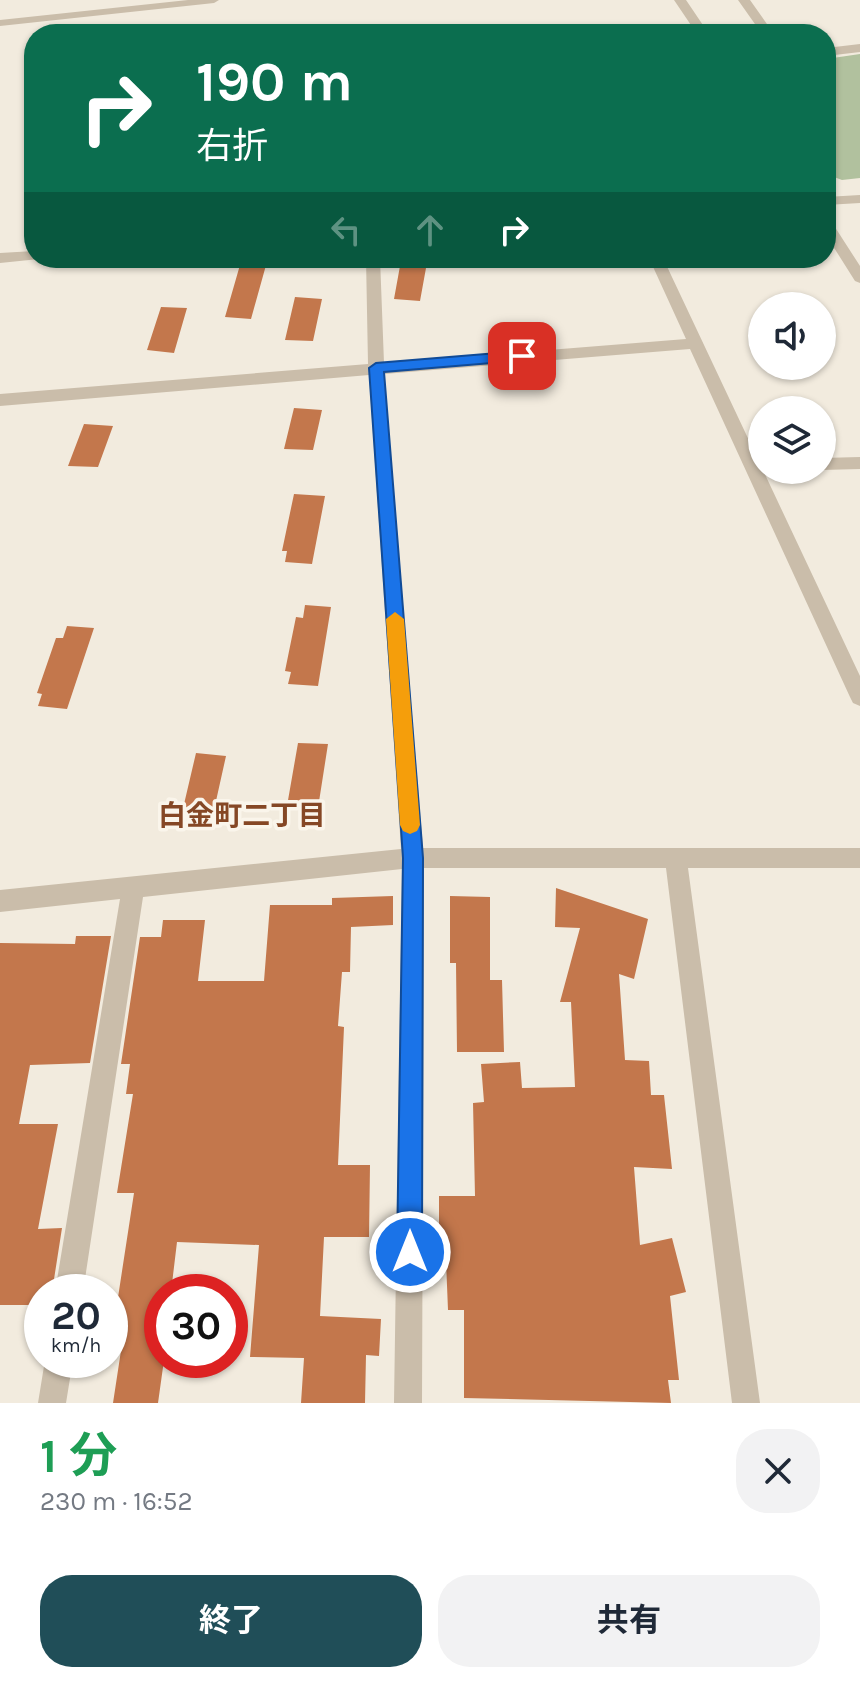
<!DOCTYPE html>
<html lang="ja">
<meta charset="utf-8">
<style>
body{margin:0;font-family:Karla,"Noto Sans JP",sans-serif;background:#f2f2f3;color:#1f2937;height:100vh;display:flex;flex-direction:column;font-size:30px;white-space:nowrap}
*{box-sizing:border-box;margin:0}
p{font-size:26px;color:#747a83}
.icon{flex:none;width:44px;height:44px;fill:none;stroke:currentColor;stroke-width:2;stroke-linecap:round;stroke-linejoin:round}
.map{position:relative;height:1403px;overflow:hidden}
.side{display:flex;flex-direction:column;background:#fff;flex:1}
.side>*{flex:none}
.hud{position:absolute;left:24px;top:24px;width:812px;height:244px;border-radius:32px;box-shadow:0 2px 6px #0004;background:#0b6e4f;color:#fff;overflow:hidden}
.controls{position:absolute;left:748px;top:292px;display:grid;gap:16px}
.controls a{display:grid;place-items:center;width:88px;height:88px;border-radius:50%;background:#fff;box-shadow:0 2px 6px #0004;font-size:40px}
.speed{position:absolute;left:24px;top:1274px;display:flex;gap:16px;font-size:40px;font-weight:700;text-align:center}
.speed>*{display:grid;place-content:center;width:104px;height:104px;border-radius:50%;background:#fff;box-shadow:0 2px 6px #0004;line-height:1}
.speed small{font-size:20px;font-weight:400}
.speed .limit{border:12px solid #d22;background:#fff;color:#111}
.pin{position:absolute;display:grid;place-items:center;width:68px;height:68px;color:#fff;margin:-34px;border-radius:16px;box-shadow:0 4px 12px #0006}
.me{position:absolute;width:88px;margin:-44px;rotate:0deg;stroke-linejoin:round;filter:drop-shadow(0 0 6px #0008)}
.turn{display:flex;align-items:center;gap:28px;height:168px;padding:0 40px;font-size:36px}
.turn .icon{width:104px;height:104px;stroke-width:2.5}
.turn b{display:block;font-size:56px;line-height:68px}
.lanes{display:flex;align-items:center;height:76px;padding:0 40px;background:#0003;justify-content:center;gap:40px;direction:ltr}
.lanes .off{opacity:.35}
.round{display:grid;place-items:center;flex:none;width:84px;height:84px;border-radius:32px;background:#f2f2f3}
.overview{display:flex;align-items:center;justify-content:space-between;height:136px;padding:0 40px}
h1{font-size:48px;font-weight:700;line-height:60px;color:#1e9e55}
.button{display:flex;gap:16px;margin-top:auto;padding:16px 40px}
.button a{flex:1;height:92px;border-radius:32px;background:#204e58;color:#fff;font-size:32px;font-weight:700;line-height:92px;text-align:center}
.button a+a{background:#f2f2f3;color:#1f2937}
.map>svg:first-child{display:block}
</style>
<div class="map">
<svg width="860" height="1403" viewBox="0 0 860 1403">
<rect width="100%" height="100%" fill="#f2ebde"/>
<!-- green -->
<path fill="#b1c19e" d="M 860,54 L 860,178 L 842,180 L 826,174 L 826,59 Z"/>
<!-- building -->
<path fill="#c3774c" d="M 242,258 L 268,258 L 251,319 L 225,317 Z
M 400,266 L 426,268 L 420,301 L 394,299 Z
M 295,297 L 322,299 L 313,341 L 285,340 Z
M 161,307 L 187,308 L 174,353 L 147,350 Z
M 294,408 L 322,410 L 313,450 L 284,449 Z
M 84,424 L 113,426 L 98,467 L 68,466 Z
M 294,494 L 325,496 L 312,564 L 285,562 L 287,551 L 282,551 Z
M 305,605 L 331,607 L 318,686 L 288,684 L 291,672 L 285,671 L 296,617 L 303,618 Z
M 67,626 L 94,628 L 67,709 L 38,706 L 42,694 L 37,693 L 56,638 L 63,638 Z
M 298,743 L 328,744 L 318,808 L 287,806 Z
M 196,753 L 226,756 L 212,819 L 181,817 Z
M 556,888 L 648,919 L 634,979 L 619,974 L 625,1060 L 649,1061 L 651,1095 L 664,1095 L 672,1169 L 634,1167 L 640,1245 L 672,1238 L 686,1292 L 670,1296 L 679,1380 L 668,1380 L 671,1403 L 464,1398 L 464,1310 L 448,1310 L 445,1236 L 439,1236 L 439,1196 L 475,1196 L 473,1103 L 484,1102 L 481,1064 L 520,1062 L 522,1088 L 575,1087 L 571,1002 L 560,1002 L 580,928 L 555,927 Z
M 393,896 L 393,925 L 351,927 L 350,972 L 342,972 L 338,1026 L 344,1027 L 338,1165 L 370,1165 L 369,1237 L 324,1237 L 320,1316 L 381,1319 L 379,1356 L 366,1355 L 365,1403 L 301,1403 L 304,1358 L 250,1357 L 259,1245 L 177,1242 L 171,1292 L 162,1292 L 164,1360 L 158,1403 L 113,1403 L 124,1331 L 113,1330 L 134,1193 L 117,1193 L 133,1094 L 126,1094 L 130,1064 L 121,1064 L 140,937 L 161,937 L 163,920 L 205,920 L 198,981 L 264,981 L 270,905 L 332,905 L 332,898 Z
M 450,896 L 490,897 L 490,980 L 502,980 L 504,1052 L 457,1052 L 456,963 L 450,963 Z
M 76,936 L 111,936 L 90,1063 L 30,1065 L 19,1124 L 58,1124 L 38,1229 L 62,1228 L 52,1292 L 42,1292 L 42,1305 L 0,1305 L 0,943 L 75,944 Z"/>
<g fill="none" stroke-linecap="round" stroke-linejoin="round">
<!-- service -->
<path fill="#cabdaa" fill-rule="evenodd" d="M 188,0 L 219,0 L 214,3 L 0,26 L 0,20 Z"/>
<!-- minor -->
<path fill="#cabdaa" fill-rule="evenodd" d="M 674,0 L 686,0 L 709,34 L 697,34 Z
M 738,0 L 750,0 L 774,34 L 762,34 Z
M 860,44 L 860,52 L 826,56 L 826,48 Z
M 860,195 L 860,203 L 826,205 L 826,197 Z
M 826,220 L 831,221 L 860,266 L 860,283 L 855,281 L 826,235 Z
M 34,251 L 34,258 L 39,259 L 0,263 L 0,253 Z
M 366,258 L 380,258 L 384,363 L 686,339 L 649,258 L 663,258 L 860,676 L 860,706 L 853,703 L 850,697 L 690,349 L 384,374 L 423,848 L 860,848 L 860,868 L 688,868 L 760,1403 L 732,1403 L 666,868 L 424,868 L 422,1403 L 394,1403 L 402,869 L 143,897 L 83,1292 L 55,1292 L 120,899 L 0,912 L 0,890 L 401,849 L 369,375 L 0,406 L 0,394 L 368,364 Z
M 860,457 L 860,469 L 822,470 L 821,470 L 822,458 Z
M 45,1360 L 73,1360 L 66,1403 L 38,1403 Z"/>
</g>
<!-- route -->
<path fill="#1a73e8" stroke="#114b97" stroke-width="2" d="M 522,351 L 527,353 L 527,360 L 384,372 L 423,858 L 422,1252 L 418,1260 L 410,1264 L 401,1260 L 397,1252 L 403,858 L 369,368 L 376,363 Z"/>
<!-- slow -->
<path fill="#f59e0b" d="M 395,612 L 404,619 L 420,825 L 417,831 L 410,834 L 403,831 L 400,825 L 386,619 Z"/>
<g text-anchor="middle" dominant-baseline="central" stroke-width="7" stroke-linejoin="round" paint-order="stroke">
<!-- neighbourhood labels -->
<g font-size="28" font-weight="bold" fill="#854725" stroke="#faf5eb">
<text x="242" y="815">白金町二丁目</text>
</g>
</g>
</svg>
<div class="controls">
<a><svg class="icon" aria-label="sound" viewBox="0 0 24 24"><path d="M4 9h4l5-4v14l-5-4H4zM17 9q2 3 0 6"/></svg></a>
<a><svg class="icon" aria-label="layers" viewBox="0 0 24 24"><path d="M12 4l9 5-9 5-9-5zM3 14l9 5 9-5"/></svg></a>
</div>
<div class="speed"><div>20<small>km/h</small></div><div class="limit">30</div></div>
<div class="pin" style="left:522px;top:356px;background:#d93025"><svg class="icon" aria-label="arrive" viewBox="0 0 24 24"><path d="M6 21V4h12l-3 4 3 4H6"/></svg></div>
<svg class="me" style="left:410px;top:1252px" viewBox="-20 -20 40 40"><circle r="17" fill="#1a73e8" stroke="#fff" stroke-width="3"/><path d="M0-11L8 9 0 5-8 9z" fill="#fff"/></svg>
<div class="hud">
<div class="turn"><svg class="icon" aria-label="right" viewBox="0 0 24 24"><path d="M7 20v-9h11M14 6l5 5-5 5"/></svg><div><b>190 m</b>右折</div></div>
<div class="lanes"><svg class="icon off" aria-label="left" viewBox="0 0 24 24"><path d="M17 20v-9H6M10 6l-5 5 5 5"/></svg><svg class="icon off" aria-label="ahead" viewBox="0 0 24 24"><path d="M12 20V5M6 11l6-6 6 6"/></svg><svg class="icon" aria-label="right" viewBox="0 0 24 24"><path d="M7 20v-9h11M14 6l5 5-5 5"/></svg></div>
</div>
</div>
<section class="side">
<div class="overview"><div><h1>1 分</h1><p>230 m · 16:52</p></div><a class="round"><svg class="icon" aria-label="close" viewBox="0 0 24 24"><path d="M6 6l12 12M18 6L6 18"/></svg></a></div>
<div class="button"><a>終了</a><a>共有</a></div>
</section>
